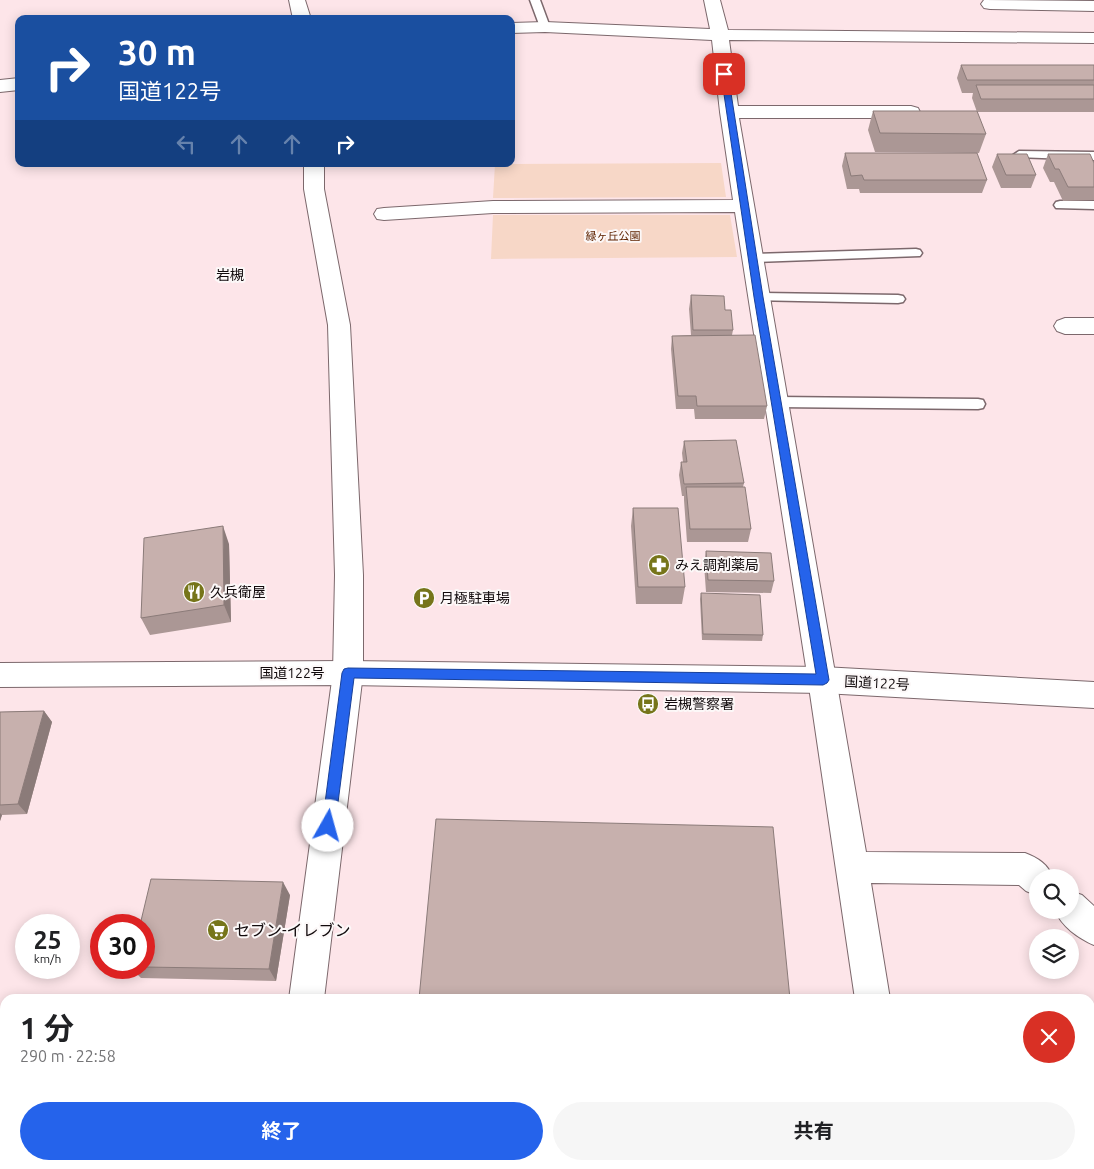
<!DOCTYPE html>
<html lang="ja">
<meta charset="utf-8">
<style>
body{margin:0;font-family:Ubuntu,"Noto Sans JP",sans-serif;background:#f6f6f6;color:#202124;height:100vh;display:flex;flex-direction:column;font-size:19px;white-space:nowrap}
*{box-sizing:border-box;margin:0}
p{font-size:16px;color:#757577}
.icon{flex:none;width:28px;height:28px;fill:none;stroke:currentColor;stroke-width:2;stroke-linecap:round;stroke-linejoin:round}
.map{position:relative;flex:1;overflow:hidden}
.sheet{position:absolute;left:0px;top:994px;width:1095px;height:176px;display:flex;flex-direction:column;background:#fff;border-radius:15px 15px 0 0;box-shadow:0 2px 12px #0003}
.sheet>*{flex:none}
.banner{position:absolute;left:15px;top:15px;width:500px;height:152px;border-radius:10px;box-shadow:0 2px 12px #0003;background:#1a4fa0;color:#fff;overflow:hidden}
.buttons{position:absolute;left:1029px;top:869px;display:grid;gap:10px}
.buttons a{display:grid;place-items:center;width:50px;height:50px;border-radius:50%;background:#fff;box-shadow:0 2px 12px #0003;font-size:25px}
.speed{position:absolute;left:15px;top:914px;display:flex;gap:10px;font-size:25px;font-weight:700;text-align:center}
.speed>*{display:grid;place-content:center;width:65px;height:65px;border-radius:50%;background:#fff;box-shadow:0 2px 12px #0003;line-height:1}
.speed small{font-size:12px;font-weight:400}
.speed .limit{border:8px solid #d22;background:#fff;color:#111}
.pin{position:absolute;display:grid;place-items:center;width:42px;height:42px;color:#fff;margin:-21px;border-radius:10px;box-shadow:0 2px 8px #0006}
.me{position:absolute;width:55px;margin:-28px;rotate:7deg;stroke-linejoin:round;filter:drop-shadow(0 0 4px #0008)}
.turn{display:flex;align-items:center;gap:18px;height:105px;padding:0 20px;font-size:22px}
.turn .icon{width:65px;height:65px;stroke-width:2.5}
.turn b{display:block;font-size:35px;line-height:42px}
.lanes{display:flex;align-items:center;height:48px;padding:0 20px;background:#0003;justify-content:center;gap:25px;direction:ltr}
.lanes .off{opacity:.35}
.round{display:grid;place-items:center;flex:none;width:52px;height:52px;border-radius:26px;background:#f6f6f6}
.headline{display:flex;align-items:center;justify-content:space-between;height:85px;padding:0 20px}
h1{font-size:30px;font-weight:700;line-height:38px}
.primary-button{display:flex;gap:10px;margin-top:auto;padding:10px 20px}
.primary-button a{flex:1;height:58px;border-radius:30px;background:#2563eb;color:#fff;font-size:20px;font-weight:700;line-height:58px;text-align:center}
.primary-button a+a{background:#f6f6f6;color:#202124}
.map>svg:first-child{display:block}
</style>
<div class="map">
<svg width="1094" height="1169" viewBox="0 0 1094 1169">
<rect width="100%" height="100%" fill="#fde5e9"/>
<!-- green -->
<path fill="#f7d7c7" d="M 721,163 L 726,197 L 493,198 L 495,164 Z
M 493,215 L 730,215 L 737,257 L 491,259 Z"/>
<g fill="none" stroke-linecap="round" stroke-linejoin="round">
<!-- service casing -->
<g stroke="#7c686c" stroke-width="3">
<path id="service" d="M 530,0 L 540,0 L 550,27 L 549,29 L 545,30 L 540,27 Z
M 1019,151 L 1094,152 L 1094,160 L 1015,157 L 1013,155 Z
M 1060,201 L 1094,201 L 1094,209 L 1056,208 L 1054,205 L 1056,202 Z
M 916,249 L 920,250 L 922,253 L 920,256 L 753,262 L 747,258 L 753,254 Z
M 759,293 L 898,295 L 903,296 L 905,299 L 903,302 L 898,303 L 754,300 L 752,297 Z
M 776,397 L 978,399 L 983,400 L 985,404 L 983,408 L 978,409 L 776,407 L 771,406 L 769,402 L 771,398 Z"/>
</g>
<!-- minor casing -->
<g stroke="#7c686c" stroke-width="2">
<path id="minor" d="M 289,0 L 305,0 L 311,19 L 293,19 Z
M 704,0 L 720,0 L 728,30 L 1094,33 L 1094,43 L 729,40 L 738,106 L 911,106 L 918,108 L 920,112 L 918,116 L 911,118 L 739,118 L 866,852 L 1025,853 C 1038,858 1048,864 1053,878 L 1038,878 L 1038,896 L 1026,891 L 1019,885 L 871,883 L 890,999 L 855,999 L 808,680 L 735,212 L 493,213 L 384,220 L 377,219 L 374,214 L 377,209 L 384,208 L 493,201 L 733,200 L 720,112 L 712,40 L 545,32 L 511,33 L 511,23 L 545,22 L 710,29 Z
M 984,0 L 1094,1 L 1094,11 L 990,9 L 984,8 L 981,4 Z
M 19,78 L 19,90 L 0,92 L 0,80 Z
M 304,164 L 324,164 L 324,189 L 350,325 L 363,575 L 363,673 L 324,999 L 289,999 L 333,673 L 335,575 L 328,325 L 304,189 Z
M 1065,318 L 1094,318 L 1094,334 L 1065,334 L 1057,331 L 1054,326 L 1057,321 Z
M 1070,891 L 1082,895 L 1094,906 L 1094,945 C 1078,938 1061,926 1055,910 L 1070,910 Z
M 1090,1031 L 1094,1031 L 1094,1067 L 1090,1067 Z
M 265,1165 L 303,1165 L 303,1169 L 265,1169 Z
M 880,1165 L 918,1165 L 919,1169 L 881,1169 Z"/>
</g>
<!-- trunk casing -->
<g stroke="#7c686c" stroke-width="2">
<path id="trunk" d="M 348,661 L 823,667 L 1094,682 L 1094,708 L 823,693 L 348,685 L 0,687 L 0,663 Z"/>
</g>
<!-- service -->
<use href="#service" fill="#fff" fill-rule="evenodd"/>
<!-- minor -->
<use href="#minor" fill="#fff" fill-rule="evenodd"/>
<!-- trunk -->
<use href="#trunk" fill="#fff" fill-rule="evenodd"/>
</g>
<!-- wall -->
<path fill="#ab9795" d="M 961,65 L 1094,65 L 1094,112 L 977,112 L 972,98 L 973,93 L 962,93 L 957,78 Z
M 873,111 L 986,134 L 979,153 L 875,152 L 868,130 Z
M 845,153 L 987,180 L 982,193 L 860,193 L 859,189 L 847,189 L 842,166 Z
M 997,154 L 1036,175 L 1031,188 L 1001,188 L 992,167 Z
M 1048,154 L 1094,163 L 1094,200 L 1063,201 L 1054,182 L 1050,182 L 1043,168 Z
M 691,295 L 725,310 L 733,330 L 732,335 L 767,406 L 764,419 L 695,419 L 694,409 L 676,409 L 671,349 L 672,336 L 691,335 L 689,309 Z
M 684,441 L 744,483 L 743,487 L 751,529 L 748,542 L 687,542 L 684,500 L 684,496 L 682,496 L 679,475 L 681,462 L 683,462 L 682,453 Z
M 633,508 L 685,587 L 682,604 L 636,604 L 631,526 Z
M 229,544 L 231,622 L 150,635 L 141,618 Z
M 706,551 L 774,581 L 771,593 L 706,592 L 704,564 Z
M 701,593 L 763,635 L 762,641 L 702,640 L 700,599 Z
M 44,711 L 52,722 L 27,814 L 2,815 L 0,821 L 0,712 Z
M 290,895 L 276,981 L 141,978 L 131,968 L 144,968 L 144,925 Z"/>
<!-- shaded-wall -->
<path fill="#8b7b79" d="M 223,526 L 229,544 L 231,622 L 224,605 Z
M 44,711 L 52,722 L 27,814 L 18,804 Z
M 0,813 L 2,815 L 0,821 Z
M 283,882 L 290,895 L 276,981 L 269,969 Z"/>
<!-- building -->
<path fill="#c7b0ad" stroke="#8b7b79" d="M 961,65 L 1094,65 L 1094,80 L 967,80 Z
M 976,85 L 1094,85 L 1094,99 L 981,99 Z
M 873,111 L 977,111 L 986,134 L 880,133 Z
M 845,153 L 977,153 L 987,180 L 864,180 L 862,175 L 851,176 Z
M 997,154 L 1027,154 L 1036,175 L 1006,175 Z
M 1048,154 L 1090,154 L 1094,163 L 1094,187 L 1068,187 L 1059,169 L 1055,169 Z
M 691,295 L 724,296 L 725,310 L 731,310 L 733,330 L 693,330 Z
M 755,335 L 767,406 L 697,406 L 696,396 L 678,396 L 672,336 Z
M 736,440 L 744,483 L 684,484 L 681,462 L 687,462 L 684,441 Z
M 686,487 L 745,487 L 751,529 L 690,529 Z
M 633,508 L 678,508 L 685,587 L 638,587 Z
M 223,526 L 224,605 L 141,618 L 144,538 Z
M 706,551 L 771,553 L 774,581 L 708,580 Z
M 701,593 L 760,595 L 763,635 L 703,634 Z
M 44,711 L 18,804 L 0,805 L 0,712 Z
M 436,819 L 773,827 L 790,999 L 419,999 Z
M 151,879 L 283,882 L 269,969 L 144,967 L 144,925 L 140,925 Z"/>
<!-- route -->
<path fill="#2563eb" stroke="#184099" d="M 724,71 L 728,74 L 763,297 L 829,680 L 827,683 L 823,685 L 354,678 L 335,826 L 333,831 L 328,832 L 324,831 L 322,826 L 342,673 L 344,669 L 348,668 L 816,674 L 754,297 L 721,74 Z"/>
<!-- icons -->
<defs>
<g id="pharmacy-disc" transform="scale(1.125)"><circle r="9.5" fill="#76751a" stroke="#fcf8f8"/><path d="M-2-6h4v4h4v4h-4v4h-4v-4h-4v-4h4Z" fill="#fff"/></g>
<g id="restaurant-disc" transform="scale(1.125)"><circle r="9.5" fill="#76751a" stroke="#fcf8f8"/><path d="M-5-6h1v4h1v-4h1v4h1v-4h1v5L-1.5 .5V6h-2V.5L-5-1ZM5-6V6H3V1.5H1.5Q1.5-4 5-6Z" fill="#fff"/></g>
<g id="parking-disc" transform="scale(1.125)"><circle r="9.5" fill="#76751a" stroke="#fcf8f8"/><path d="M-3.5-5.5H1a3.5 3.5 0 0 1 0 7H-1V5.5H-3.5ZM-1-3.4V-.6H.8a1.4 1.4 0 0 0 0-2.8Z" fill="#fff"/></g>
<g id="bus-disc" transform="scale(1.125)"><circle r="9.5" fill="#76751a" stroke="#fcf8f8"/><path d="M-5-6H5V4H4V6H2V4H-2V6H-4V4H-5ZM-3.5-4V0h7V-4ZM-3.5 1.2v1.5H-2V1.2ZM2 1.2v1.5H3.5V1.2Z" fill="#fff"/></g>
<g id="supermarket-disc" transform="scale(1.125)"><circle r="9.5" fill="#76751a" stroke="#fcf8f8"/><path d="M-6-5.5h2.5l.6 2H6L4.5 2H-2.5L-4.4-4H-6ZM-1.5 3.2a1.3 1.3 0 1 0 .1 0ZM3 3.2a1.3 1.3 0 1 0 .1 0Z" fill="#fff"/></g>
</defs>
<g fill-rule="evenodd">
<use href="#pharmacy-disc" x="659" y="565"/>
<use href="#restaurant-disc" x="194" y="592"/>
<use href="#parking-disc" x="424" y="598"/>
<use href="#bus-disc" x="648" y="704"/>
<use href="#supermarket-disc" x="218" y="930"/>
</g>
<g text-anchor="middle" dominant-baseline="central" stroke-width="4" stroke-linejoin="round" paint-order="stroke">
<!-- far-park labels -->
<g font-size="11" fill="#5f2300" stroke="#fcf8f8">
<text x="613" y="236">緑ヶ丘公園</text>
</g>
<!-- far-quarter labels -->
<g font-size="14" fill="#10090b" stroke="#fcf8f8">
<text x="230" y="275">岩槻</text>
</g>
<!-- poi labels -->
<g font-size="14" fill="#10090b" stroke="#fcf8f8" text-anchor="start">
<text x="675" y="565">みえ調剤薬局</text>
<text x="210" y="592">久兵衛屋</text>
<text x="440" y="598">月極駐車場</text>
<text x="664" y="704">岩槻警察署</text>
</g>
<!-- street labels -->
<g font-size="14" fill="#10090b" stroke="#fcf8f8">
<text x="292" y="673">国道122号</text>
<text transform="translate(877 683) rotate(3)">国道122号</text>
</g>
<!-- near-poi labels -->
<g font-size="16" fill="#10090b" stroke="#fcf8f8" text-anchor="start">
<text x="234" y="930">セブン-イレブン</text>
</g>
</g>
</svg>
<div class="buttons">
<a><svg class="icon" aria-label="search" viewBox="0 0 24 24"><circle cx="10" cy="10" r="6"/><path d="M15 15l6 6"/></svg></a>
<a><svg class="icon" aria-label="layers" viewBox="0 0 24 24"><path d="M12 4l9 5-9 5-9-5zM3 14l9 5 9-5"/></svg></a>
</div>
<div class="speed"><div>25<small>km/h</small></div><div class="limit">30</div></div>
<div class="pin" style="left:724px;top:74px;background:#d93025"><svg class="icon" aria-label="arrive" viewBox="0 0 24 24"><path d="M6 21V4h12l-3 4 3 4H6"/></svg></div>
<svg class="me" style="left:328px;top:826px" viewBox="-20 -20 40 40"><circle r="19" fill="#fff"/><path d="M0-13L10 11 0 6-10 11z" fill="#2563eb"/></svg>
<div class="banner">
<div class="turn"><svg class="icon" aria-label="right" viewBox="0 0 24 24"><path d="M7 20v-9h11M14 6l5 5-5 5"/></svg><div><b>30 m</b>国道122号</div></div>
<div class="lanes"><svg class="icon off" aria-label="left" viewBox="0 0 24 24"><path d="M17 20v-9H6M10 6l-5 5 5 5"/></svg><svg class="icon off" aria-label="ahead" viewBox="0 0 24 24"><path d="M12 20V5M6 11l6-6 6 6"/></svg><svg class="icon off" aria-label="ahead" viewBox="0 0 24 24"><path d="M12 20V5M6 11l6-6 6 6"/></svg><svg class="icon" aria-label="right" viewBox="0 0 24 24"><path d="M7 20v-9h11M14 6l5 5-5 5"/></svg></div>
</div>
<section class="sheet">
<div class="headline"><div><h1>1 分</h1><p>290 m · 22:58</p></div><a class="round" style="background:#d93025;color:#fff"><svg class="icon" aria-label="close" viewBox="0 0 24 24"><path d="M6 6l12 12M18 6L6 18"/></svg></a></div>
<div class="primary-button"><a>終了</a><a>共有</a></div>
</section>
</div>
